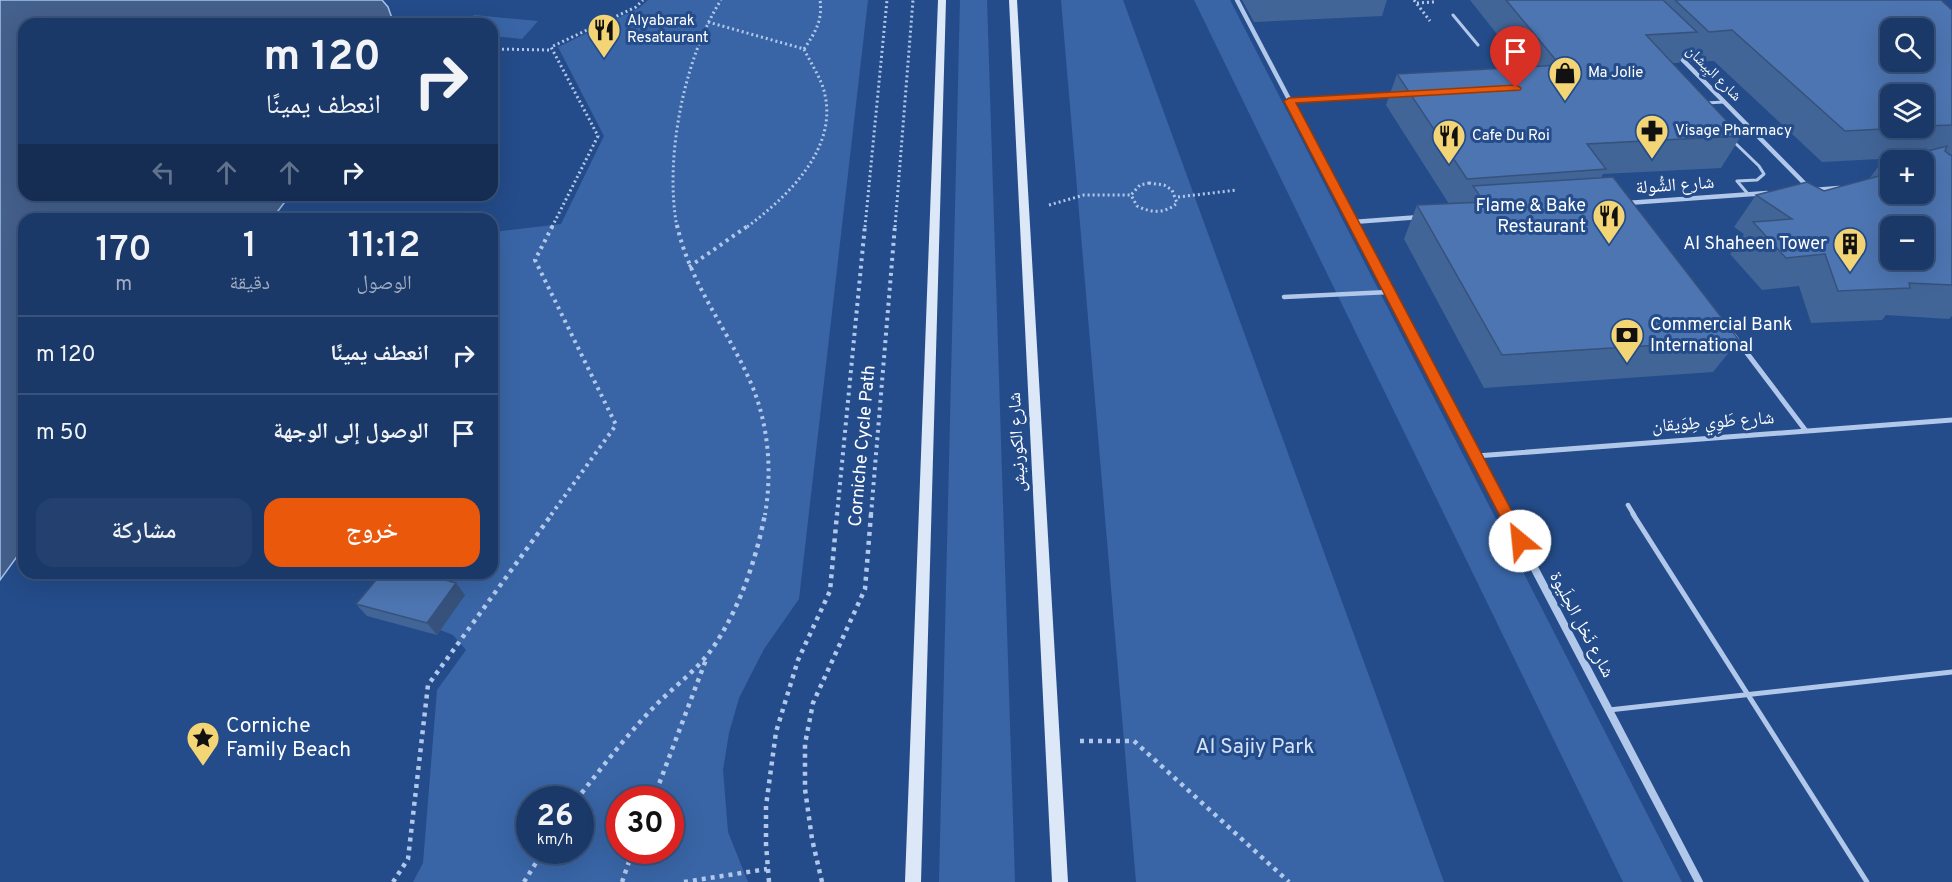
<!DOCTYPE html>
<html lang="ar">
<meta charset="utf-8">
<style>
body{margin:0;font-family:Overpass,"Noto Naskh Arabic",sans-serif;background:#24406e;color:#f1f3f6;direction:rtl;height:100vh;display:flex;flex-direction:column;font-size:22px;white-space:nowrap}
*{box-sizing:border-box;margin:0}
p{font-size:20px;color:#a0acc0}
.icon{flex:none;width:33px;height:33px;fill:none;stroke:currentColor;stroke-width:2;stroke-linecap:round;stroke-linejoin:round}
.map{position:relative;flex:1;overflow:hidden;direction:ltr}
.panel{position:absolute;left:18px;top:213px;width:480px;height:366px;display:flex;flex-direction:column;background:#1b3968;border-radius:18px;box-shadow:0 6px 24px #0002,0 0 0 2px #39537c;direction:rtl}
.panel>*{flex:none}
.top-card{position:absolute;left:18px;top:18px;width:480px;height:183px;border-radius:18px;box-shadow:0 6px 24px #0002,0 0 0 2px #39537c;direction:rtl;background:#1b3968;color:#f1f3f6;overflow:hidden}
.buttons{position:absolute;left:1880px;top:18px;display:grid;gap:12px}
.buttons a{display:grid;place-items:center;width:54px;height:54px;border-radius:12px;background:#1b3968;box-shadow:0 6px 24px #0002,0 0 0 2px #39537c;font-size:30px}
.speed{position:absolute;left:516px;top:786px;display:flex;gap:12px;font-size:30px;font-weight:700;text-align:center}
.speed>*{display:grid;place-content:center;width:78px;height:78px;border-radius:50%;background:#1b3968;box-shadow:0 6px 24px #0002,0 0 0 2px #39537c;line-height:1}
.speed small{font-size:15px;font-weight:400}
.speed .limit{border:9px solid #d22;background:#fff;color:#111}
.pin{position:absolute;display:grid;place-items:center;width:51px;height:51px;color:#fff;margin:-62px -26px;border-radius:50% 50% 50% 0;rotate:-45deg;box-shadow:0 0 6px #0007}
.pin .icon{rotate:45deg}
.me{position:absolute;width:66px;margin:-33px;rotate:332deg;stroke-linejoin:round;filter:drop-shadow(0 0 4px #0008)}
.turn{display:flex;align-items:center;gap:21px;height:126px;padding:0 18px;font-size:27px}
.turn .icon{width:78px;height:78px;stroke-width:2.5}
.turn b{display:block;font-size:42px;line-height:51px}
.lanes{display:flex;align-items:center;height:57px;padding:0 18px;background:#0003;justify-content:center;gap:30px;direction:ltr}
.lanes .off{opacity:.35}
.eta{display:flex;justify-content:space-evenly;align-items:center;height:102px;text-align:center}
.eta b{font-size:36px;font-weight:600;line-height:42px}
.cta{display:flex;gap:12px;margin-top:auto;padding:12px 18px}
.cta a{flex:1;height:69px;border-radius:18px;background:#ea580c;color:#fff;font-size:24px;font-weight:600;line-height:69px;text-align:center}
.cta a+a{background:#24406e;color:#f1f3f6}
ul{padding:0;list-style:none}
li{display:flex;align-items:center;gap:18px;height:78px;padding:0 18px;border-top:2px solid #39537c}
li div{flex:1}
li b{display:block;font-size:22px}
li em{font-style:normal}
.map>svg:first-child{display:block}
</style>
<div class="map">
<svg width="1952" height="882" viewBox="0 0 1952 882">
<rect width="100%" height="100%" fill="#244c8a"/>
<!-- green -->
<path fill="#3965a6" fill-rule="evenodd" d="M 648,0 L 868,0 L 799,599 L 764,649 L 739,698 L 729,733 L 723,770 L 728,832 L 748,882 L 413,882 L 423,863 L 437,690 L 466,650 L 453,635 L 440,630 L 465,595 L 409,580 L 415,573 L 492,573 L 492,232 L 561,224 L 604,136 L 558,47 L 639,8 ZM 530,800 L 580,800 L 580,850 L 530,850 ZM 620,800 L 670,800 L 670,850 L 620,850 Z
M 960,0 L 987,0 L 1015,882 L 939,882 Z
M 1061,0 L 1123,0 L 1444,882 L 1136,882 Z
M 1194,0 L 1230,0 L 1682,882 L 1623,882 Z
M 474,15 L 538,21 L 522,39 L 492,36 L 492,24 L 466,24 Z"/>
<!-- water -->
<path fill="#44608c" stroke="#a5c2eb" stroke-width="1.5" d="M 0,0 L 382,0 L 388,7 L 394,24 L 24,24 L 24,195 L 290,195 L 272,219 L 24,219 L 24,547 L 0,580 Z"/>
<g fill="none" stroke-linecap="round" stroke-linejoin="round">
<!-- path-far2 -->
<path stroke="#b1c8ea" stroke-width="3" stroke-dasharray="2 3" stroke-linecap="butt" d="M 1414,0 L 1430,21
M 1417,3 L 1434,2
M 708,22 L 804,49 C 811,64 822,79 825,95 C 837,150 787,197 747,227
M 492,49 L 551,50
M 804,49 C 815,33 823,20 820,0
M 1149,183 L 1164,185 L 1172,190 L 1177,203 C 1165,214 1151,213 1137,206 L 1131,195 L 1140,185 Z
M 1178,197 L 1237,190
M 1049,205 L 1084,195 L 1131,195
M 552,227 L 598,136 L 551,47 L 636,7 L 643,0
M 677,227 C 664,159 684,58 721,0
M 865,227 L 887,0
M 895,227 L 913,0"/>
<!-- path-far1 -->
<path stroke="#b1c8ea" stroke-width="4" stroke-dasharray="3 4.5" stroke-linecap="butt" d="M 677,225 C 690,285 730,332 753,388 C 769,428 772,473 765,515
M 689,267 L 749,225
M 551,515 L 616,425 L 535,260 L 553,225
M 837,515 L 865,225
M 871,515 L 895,225"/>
<!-- path -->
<path stroke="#b1c8ea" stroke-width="4.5" stroke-dasharray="4 5" stroke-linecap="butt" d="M 1080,741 L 1134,741 L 1289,882
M 576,800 C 601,769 625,737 653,708 C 673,687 698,670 714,646 C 740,607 756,560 765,514
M 653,800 L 707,657
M 393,882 L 408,859 L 428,685 L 552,514
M 524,882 L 544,850
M 622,882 L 633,850
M 684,882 L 767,869
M 769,882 L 766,844 L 766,806 L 776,732 L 798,660 L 830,591 L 837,514
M 822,882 L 812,839 L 805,789 L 805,744 L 813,703 L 865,589 L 871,514"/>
<!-- lane-far2 -->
<path stroke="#b1c8ea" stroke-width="3" d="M 1453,15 L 1478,45
M 1289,101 L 1394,95
M 1706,103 L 1724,102
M 1733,141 L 1759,166 L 1764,174 L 1757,180 L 1737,181
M 1737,181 L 1748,194"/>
<!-- lane-far1 -->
<path stroke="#b1c8ea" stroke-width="4.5" d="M 1284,297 L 1389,292
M 1628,505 L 1634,515"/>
<!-- lane -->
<path stroke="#b1c8ea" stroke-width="5" d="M 1633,514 L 1867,882
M 1609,710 L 1952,672"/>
<!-- street-far2 -->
<path stroke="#b1c8ea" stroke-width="4.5" d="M 1237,0 L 1356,227
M 1676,53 L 1808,187
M 1813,190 L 1839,188
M 1627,203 L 1767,193
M 1353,222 L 1420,217"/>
<!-- street-far1 -->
<path stroke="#b1c8ea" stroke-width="5" d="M 1355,225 L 1507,515
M 1734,336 L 1806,431
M 1476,456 L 1952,420"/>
<!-- street -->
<path stroke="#b1c8ea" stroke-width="8" d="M 1506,514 L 1699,882"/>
<!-- secondary -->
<path fill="#dce7f8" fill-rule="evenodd" d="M 938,0 L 946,0 L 921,882 L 905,882 Z
M 1009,0 L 1017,0 L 1068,882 L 1052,882 Z"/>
</g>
<!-- wall -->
<path fill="#426598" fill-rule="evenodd" d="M 1242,0 L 1387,0 L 1382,16 L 1254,22 Z
M 1470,0 L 1941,0 L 1952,10 L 1952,316 L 1949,319 L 1886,315 L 1882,320 L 1811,323 L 1799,286 L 1762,290 L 1730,254 L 1744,234 L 1734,227 L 1756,195 L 1824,191 L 1869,179 L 1881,163 L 1890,162 L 1890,194 L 1917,157 L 1822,162 L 1714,61 L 1691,62 L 1684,55 L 1679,63 L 1672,63 L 1741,136 L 1721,168 L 1603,174 L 1601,178 L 1739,340 L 1713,372 L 1484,388 L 1404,239 L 1417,205 L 1449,204 L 1386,105 L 1397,74 L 1523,67 ZM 1923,94 L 1923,128 L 1890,128 Z
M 456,583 L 465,595 L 437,635 L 367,616 L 356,604 Z"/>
<!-- shaded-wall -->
<path fill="#36527c" d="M 456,583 L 465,595 L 437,635 L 427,623 Z"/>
<!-- building -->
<path fill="#4d75b1" stroke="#36527c" stroke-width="1.5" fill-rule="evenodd" d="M 1506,0 L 1663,0 L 1697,32 L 1646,35 L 1741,136 L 1587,144 L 1606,169 L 1467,179 L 1397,74 L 1560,65 Z
M 1675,0 L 1941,0 L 1952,10 L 1952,125 L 1923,126 L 1923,94 L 1890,94 L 1890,128 L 1903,128 L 1845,131 L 1732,30 L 1709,32 ZM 1890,28 L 1923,28 L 1923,62 L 1890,62 Z
M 1947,146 L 1945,151 L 1950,155 L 1952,155 L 1952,285 L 1909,283 L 1910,288 L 1838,291 L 1825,254 L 1786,258 L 1753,222 L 1792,219 L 1756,195 L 1807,182 L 1824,191 L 1890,173 L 1890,194 L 1923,194 L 1923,160 L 1897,160 L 1916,158 L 1920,153 ZM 1890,226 L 1923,226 L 1923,260 L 1890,260 Z
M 1890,162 L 1890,171 L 1881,163 Z
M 1613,177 L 1739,340 L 1502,355 L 1417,205 L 1484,202 L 1473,186 Z
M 382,573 L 420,573 L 456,583 L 427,623 L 356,604 Z"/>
<!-- route -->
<path fill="#ea580c" stroke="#983908" stroke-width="1.5" d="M 1516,85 L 1521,88 L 1520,90 L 1296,103 L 1525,536 L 1527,541 L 1525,545 L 1515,545 L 1284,101 L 1289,98 Z"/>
<!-- icons -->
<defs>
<g id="restaurant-pin" transform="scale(1.725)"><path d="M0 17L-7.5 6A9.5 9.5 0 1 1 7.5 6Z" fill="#f4d575" stroke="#244c8a"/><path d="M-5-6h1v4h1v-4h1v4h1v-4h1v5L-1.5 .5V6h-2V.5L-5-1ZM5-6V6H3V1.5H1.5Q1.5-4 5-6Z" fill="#111"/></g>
<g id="shop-pin" transform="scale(1.725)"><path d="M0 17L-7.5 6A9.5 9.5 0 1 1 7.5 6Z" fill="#f4d575" stroke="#244c8a"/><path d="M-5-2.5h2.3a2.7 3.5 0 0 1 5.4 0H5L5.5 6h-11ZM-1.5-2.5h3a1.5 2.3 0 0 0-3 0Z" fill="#111"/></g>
<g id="pharmacy-pin" transform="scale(1.725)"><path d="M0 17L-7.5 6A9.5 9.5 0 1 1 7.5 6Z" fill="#f4d575" stroke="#244c8a"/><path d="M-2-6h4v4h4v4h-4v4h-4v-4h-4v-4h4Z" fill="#111"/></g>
<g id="building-pin" transform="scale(1.725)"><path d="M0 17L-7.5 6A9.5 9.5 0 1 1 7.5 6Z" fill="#f4d575" stroke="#244c8a"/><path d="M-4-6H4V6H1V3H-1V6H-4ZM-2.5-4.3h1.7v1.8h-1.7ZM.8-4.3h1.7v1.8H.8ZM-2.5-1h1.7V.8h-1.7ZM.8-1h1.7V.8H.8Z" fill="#111"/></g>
<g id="bank-pin" transform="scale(1.725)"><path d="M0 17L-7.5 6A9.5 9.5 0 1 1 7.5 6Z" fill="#f4d575" stroke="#244c8a"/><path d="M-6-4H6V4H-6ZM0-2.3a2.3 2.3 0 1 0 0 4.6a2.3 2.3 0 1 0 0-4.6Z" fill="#111"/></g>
<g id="sight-pin" transform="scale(1.725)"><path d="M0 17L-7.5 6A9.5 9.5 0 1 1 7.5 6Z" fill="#f4d575" stroke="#244c8a"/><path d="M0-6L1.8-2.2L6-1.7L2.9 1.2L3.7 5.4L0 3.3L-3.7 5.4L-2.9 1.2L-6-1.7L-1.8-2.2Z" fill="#111"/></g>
</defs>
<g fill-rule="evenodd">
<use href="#restaurant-pin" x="604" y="30"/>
<use href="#shop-pin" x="1565" y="73"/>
<use href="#pharmacy-pin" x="1652" y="131"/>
<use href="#restaurant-pin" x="1449" y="136"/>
<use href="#restaurant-pin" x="1609" y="216"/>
<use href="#building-pin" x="1850" y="244"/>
<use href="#bank-pin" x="1627" y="335"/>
<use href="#sight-pin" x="203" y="738"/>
</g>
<g text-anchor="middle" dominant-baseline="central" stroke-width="6" stroke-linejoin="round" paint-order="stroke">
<!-- far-poi labels -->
<g font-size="15" fill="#fff" stroke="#244c8a" text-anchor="start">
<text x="627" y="21">Alyabarak<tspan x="627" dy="17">Resataurant</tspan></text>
<text x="1588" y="73">Ma Jolie</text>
<text x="1675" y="131">Visage Pharmacy</text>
<text x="1472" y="136">Cafe Du Roi</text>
</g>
<!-- far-street labels -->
<g font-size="15" fill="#fff" stroke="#244c8a">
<text transform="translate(1713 74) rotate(45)">شارع البِيشان</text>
</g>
<!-- street labels -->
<g font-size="18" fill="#fff" stroke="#244c8a">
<text transform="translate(1675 186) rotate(-4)">شارع الشُّولة</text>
<text transform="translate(1713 423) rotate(-4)">شارع طَوِي طِوَيقان</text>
<text transform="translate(1018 442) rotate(-93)">شارع الكورنيش</text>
<text transform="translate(863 446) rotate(-85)">Corniche Cycle Path</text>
<text transform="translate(1581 625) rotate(62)">شارع نَخل الحِلَيوة</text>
</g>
<!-- poi labels -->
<g font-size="18" fill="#fff" stroke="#244c8a" text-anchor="end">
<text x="1586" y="206">Flame &amp; Bake<tspan x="1586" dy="21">Restaurant</tspan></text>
<text x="1827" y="244">Al Shaheen Tower</text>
<text x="1650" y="325" text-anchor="start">Commercial Bank<tspan x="1650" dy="21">International</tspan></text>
</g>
<!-- near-poi labels -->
<g font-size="21" fill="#fff" stroke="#244c8a" text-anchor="start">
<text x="226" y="726">Corniche<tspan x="226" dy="24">Family Beach</tspan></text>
</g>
<!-- near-park labels -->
<g font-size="21" fill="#d6e3f7" stroke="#244c8a">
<text x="1255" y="747">Al Sajiy Park</text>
</g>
</g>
</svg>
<div class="buttons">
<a><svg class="icon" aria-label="search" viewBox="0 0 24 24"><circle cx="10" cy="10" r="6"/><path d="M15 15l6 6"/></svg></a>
<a><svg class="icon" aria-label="layers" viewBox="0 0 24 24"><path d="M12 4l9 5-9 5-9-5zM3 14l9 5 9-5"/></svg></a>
<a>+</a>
<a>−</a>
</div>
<div class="speed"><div>26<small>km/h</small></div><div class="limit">30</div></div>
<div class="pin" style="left:1516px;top:88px;background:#d93025"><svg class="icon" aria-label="arrive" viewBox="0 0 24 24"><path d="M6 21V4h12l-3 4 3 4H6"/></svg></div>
<svg class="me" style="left:1520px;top:541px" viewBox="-20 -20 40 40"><circle r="19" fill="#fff"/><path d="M0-13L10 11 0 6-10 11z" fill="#ea580c"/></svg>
<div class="top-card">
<div class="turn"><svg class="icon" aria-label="right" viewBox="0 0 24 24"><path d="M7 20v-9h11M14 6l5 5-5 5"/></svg><div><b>120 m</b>انعطف يمينًا</div></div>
<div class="lanes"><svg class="icon off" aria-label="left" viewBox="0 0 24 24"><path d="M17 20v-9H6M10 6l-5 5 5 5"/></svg><svg class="icon off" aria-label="ahead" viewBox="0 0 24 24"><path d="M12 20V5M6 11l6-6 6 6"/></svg><svg class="icon off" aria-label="ahead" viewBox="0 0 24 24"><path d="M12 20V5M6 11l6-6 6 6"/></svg><svg class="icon" aria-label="right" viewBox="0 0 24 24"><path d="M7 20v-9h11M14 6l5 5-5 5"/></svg></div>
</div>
<section class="panel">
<div class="eta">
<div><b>11:12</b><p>الوصول</p></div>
<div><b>1</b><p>دقيقة</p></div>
<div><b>170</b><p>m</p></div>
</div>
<ul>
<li><svg class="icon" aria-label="right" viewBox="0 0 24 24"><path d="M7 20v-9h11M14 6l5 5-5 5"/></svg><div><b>انعطف يمينًا</b></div><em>120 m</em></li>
<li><svg class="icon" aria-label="arrive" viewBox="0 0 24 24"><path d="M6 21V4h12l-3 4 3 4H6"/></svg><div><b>الوصول إلى الوجهة</b></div><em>50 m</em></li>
</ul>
<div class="cta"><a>خروج</a><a>مشاركة</a></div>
</section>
</div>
